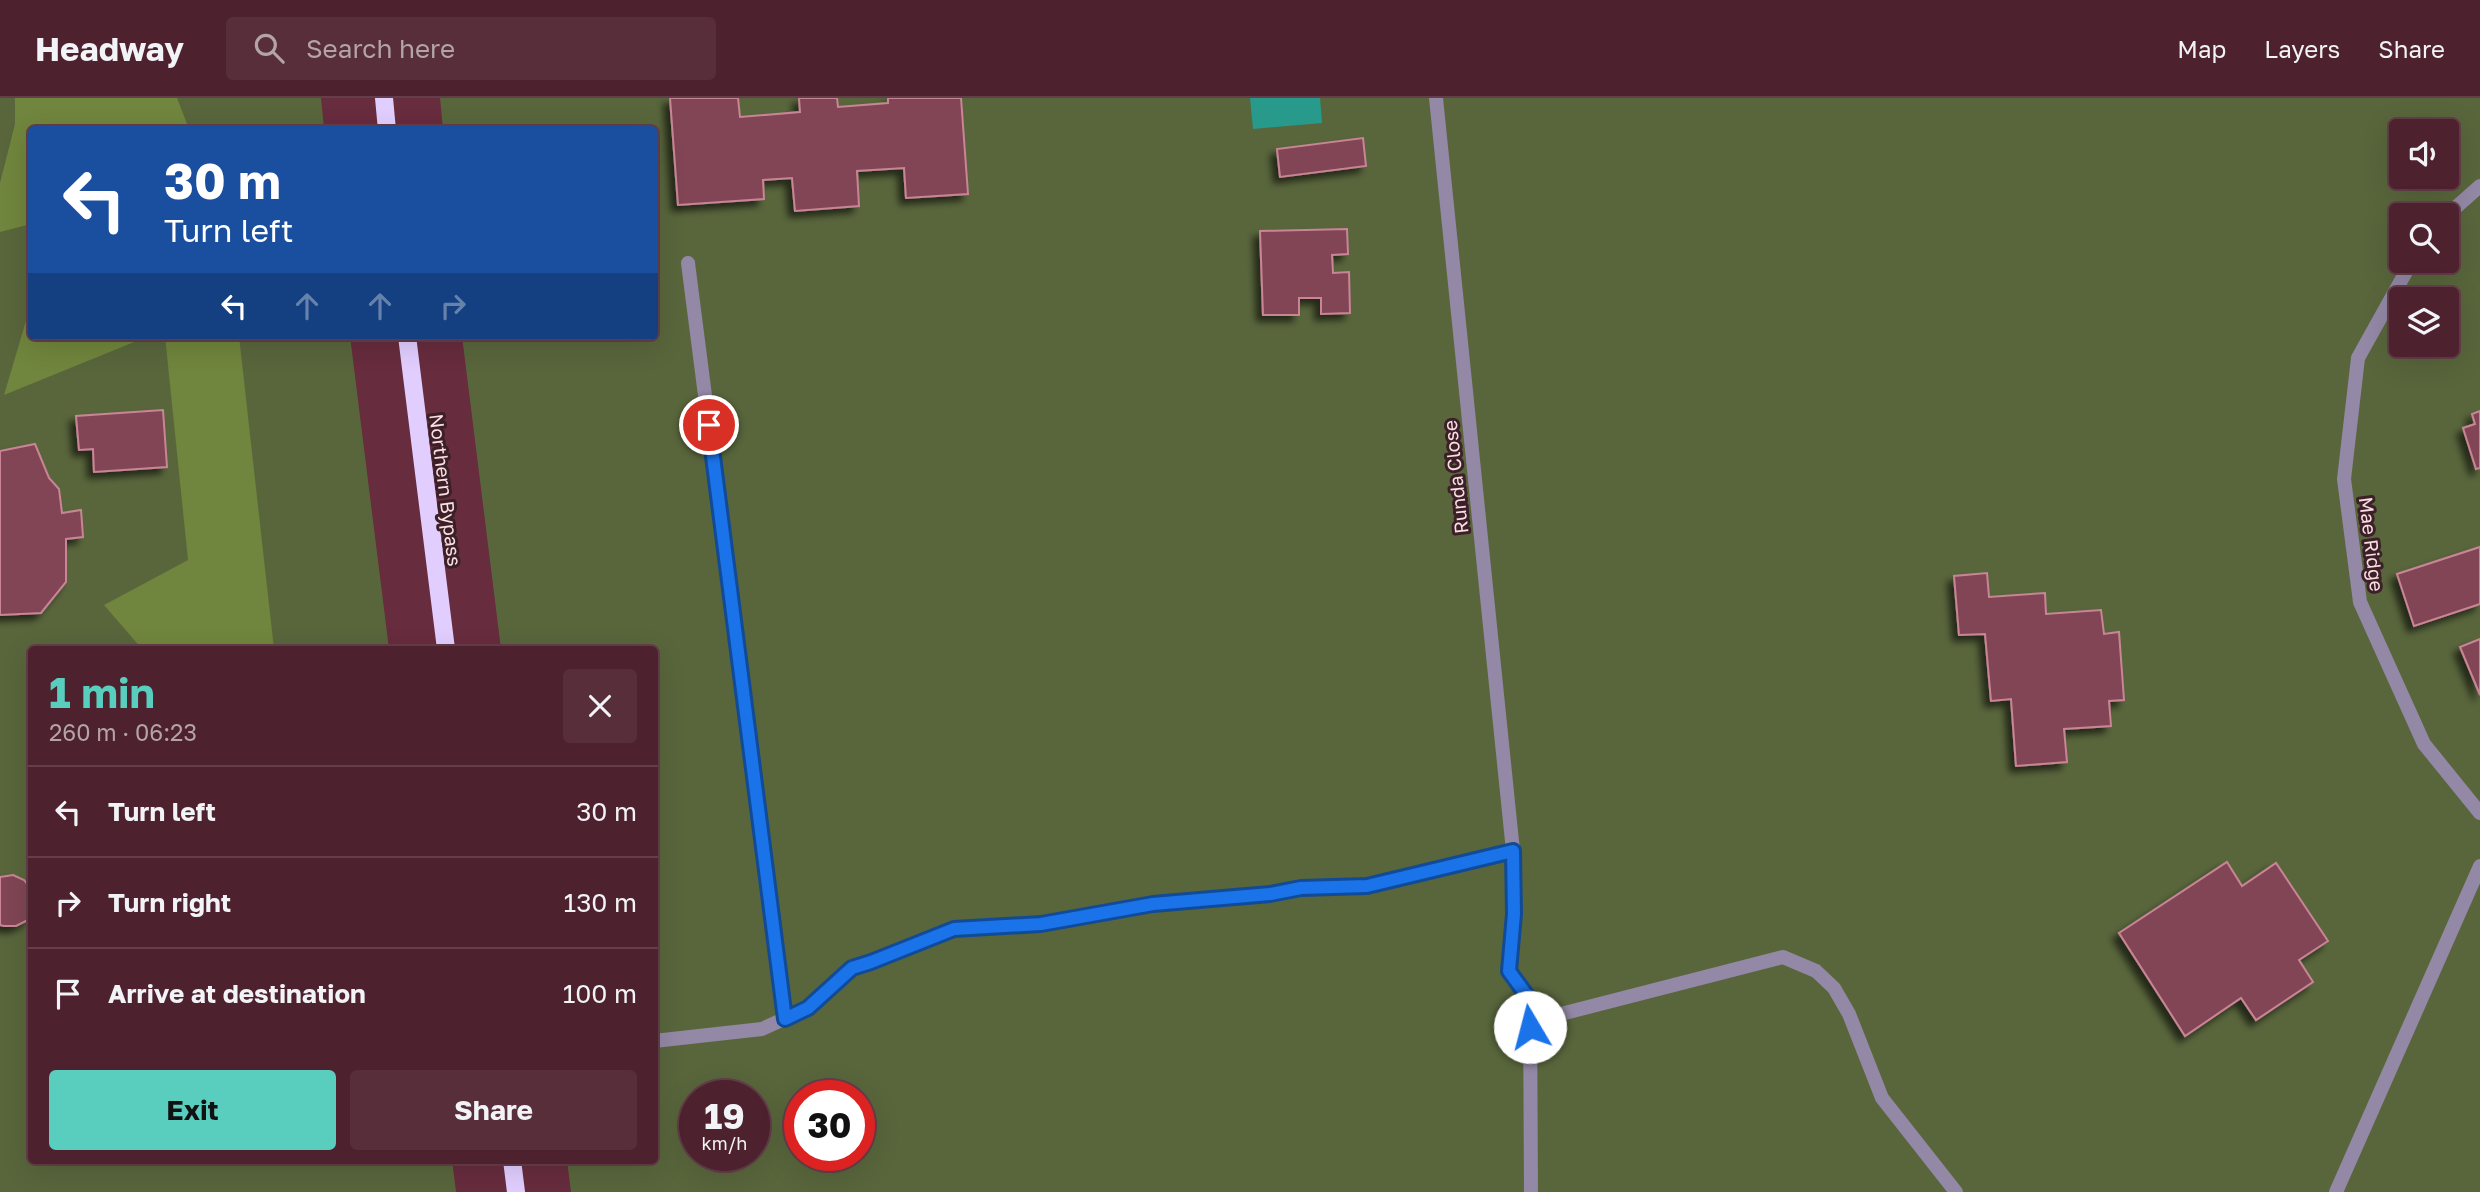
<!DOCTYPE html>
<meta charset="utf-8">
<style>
body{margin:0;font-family:"Golos Text",sans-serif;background:#572e3a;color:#f1f3f6;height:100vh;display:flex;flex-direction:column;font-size:26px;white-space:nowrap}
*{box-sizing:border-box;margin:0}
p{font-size:23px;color:#b3a3aa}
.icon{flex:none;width:38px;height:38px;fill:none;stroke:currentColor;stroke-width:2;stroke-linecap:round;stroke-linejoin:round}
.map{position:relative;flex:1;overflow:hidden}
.side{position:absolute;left:28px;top:548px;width:630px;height:518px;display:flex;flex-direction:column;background:#4d212e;border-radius:7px;box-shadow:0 7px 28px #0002,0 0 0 2px #643e4a}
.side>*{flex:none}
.banner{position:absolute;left:28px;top:28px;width:630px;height:214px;border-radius:7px;box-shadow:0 7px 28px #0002,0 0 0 2px #643e4a;background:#1a4fa0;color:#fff;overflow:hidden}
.buttons{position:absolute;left:2389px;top:21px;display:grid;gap:14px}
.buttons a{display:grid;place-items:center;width:70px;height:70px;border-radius:7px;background:#4d212e;box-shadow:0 7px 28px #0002,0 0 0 2px #643e4a;font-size:35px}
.speed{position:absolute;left:679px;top:982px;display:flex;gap:14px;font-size:35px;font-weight:700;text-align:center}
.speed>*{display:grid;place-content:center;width:91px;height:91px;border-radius:50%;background:#4d212e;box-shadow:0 7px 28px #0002,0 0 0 2px #643e4a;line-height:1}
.speed small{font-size:18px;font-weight:400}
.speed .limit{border:10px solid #d22;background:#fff;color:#111}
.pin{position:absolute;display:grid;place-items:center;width:60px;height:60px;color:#fff;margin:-30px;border:4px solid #fff;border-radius:50%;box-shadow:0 2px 7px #0007}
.me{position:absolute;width:77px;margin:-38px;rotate:352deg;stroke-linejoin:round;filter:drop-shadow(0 0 5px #0008)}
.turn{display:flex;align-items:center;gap:24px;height:147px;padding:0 21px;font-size:32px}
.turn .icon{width:91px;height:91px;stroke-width:2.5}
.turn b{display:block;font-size:49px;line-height:60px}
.lanes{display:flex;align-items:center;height:66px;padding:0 21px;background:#0003;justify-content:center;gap:35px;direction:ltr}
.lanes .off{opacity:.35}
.round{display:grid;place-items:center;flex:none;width:74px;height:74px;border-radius:7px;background:#572e3a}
.overview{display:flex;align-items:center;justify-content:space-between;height:119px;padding:0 21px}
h1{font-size:42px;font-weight:700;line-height:52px;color:#5acebe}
.cta{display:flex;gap:14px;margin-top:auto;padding:14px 21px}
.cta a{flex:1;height:80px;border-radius:7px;background:#5acebe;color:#111;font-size:28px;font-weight:700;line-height:80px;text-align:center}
.cta a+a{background:#572e3a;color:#f1f3f6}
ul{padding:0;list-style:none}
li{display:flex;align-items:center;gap:21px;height:91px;padding:0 21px;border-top:2px solid #643e4a}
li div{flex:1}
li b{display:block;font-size:26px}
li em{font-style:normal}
header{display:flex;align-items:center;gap:42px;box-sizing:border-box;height:98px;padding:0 35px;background:#4d212e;border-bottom:2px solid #643e4a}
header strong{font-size:33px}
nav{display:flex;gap:38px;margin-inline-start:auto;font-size:24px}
.search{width:490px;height:63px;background:#572e3a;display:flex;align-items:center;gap:18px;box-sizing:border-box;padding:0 24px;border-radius:7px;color:#b3a3aa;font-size:26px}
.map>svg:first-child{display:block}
</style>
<header>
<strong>Headway</strong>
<div class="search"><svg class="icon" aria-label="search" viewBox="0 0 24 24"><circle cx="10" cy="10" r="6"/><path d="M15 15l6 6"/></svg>Search here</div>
<nav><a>Map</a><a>Layers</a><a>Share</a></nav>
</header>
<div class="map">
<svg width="2480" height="1094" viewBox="0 0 2480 1094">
<defs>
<filter id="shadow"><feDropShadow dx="-6" dy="6" stdDeviation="3.5" flood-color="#0009"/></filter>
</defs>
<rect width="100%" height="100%" fill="#672c3e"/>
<!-- green -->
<path fill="#59663c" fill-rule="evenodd" d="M 0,0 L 321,0 L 324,31 L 32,32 L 32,238 L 350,238 L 389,551 L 32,551 L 32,1062 L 452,1062 L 456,1094 L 0,1094 Z
M 440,0 L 2480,0 L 2480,1094 L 571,1094 L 567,1062 L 654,1062 L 654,551 L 501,551 L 462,238 L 654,238 L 654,32 L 443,31 ZM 2401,33 L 2446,33 L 2446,79 L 2401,79 ZM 2401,117 L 2446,117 L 2446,163 L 2401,163 ZM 2401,201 L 2446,201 L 2446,247 L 2401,247 ZM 695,998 L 754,998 L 754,1057 L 695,1057 ZM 800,998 L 859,998 L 859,1057 L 800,1057 Z"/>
<!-- forest -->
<path fill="#70853d" d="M 15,0 L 177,0 L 189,31 L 32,32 L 31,126 L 0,134 L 0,85 L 15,26 Z
M 31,206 L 32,238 L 149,238 L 4,297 Z
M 165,238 L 239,238 L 274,551 L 142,551 L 104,507 L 188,462 Z"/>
<!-- water -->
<path fill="#289a8c" d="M 1250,0 L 1320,0 L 1322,25 L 1253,31 Z"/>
<!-- building -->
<path fill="#814455" stroke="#c98596" stroke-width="2" filter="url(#shadow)" d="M 670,0 L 738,0 L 740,19 L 800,14 L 799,0 L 837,0 L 838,9 L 888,5 L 888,0 L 961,0 L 968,96 L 906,100 L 904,70 L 857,73 L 859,108 L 795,113 L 792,80 L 763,82 L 764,101 L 678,107 Z
M 1363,40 L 1366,68 L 1280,79 L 1277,51 Z
M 1347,131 L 1348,156 L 1332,157 L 1333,175 L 1349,174 L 1350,215 L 1321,216 L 1321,200 L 1299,200 L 1299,217 L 1263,217 L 1260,133 Z
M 163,312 L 167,369 L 94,374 L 93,351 L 79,352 L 76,318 Z
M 2480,313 L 2480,370 L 2476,371 L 2463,330 L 2475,326 L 2472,316 Z
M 35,346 L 49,380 L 59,391 L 62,415 L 81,412 L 83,439 L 66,441 L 66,484 L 41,515 L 0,517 L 0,353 Z
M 2480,449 L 2480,506 L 2414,528 L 2397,476 Z
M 1987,475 L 1989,499 L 2045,495 L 2046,516 L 2101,512 L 2104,536 L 2119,534 L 2124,602 L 2109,603 L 2111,628 L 2064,631 L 2067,664 L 2016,668 L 2011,601 L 1991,603 L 1985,536 L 1959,537 L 1954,478 Z
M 2480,541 L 2480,597 L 2460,549 Z
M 2227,764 L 2242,788 L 2276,765 L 2328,843 L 2299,862 L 2313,884 L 2256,922 L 2241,900 L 2185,938 L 2119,835 Z
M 13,777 L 24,782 L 31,791 L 32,815 L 26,823 L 16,828 L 4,828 L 0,827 L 0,779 Z"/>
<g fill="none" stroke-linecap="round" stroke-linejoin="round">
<!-- service -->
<path stroke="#9388a5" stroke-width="14" d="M 688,165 L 785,921
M 654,943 L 762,931 L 808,910 L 852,870 L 871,864 L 954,831 L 1041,826 L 1153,806 L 1270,796 L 1301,790 L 1367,788 L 1513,753"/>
<!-- minor -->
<path stroke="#9388a5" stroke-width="14" d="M 1436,0 L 1513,753 L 1514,815 L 1509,873 L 1530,902 L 1557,917 L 1783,859 L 1816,873 L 1834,890 L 1849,916 L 1882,1000 L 1956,1094
M 2446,118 L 2480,88
M 2412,163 L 2358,260 L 2344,381 L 2360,504 L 2424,646 L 2480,715
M 1530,902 L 1531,1094
M 2336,1094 L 2480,768"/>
<!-- primary -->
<path stroke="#e1ceff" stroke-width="18" d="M 384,0 L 387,32
M 407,238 L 446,551
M 512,1062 L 516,1094"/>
</g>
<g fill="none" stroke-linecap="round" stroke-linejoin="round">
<!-- route casing -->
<g stroke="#114b97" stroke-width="18">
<path id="route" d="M 709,327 L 785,921 L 808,910 L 852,870 L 871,864 L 954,831 L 1041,826 L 1153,806 L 1270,796 L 1301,790 L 1367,788 L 1513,753 L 1514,816 L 1509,873 L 1530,902 L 1530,929"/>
</g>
<!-- route -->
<use href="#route" stroke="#1a73e8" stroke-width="12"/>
</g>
<g text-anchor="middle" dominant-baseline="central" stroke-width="6" stroke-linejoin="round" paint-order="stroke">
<!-- street labels -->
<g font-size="19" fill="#fbdde4" stroke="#3b2027">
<text transform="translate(1455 379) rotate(-96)">Runda Close</text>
<text transform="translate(446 392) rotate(83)">Northern Bypass</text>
<text transform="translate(2372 446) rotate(83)">Mae Ridge</text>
</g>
</g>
</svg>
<div class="buttons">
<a><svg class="icon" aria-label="sound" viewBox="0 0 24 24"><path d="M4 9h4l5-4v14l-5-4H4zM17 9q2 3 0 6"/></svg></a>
<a><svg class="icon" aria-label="search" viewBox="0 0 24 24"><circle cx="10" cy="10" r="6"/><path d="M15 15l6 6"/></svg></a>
<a><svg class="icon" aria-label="layers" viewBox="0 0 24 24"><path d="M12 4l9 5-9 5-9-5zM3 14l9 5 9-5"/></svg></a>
</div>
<div class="speed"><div>19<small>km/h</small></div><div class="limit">30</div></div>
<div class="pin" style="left:709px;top:327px;background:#d93025"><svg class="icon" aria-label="arrive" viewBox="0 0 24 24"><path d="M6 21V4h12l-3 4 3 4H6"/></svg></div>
<svg class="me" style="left:1530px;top:929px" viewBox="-20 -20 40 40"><circle r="19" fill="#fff"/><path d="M0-13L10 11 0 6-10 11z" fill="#1a73e8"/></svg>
<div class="banner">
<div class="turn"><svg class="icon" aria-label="left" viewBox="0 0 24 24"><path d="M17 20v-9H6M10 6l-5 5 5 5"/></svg><div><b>30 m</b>Turn left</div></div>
<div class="lanes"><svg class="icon" aria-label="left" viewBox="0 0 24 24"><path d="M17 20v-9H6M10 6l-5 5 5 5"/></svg><svg class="icon off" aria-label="ahead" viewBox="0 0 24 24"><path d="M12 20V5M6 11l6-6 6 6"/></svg><svg class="icon off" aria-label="ahead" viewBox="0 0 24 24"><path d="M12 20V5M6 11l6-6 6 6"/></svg><svg class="icon off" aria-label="right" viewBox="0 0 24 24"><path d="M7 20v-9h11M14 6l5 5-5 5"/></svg></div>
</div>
<section class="side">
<div class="overview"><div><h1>1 min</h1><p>260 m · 06:23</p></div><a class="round"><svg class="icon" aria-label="close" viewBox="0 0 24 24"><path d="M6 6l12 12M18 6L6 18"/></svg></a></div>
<ul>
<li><svg class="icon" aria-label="left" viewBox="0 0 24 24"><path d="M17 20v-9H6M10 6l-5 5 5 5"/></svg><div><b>Turn left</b></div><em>30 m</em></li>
<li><svg class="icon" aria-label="right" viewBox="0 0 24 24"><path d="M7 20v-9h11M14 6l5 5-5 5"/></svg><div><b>Turn right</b></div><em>130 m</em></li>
<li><svg class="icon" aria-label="arrive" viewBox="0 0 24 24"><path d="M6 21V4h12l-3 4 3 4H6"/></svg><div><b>Arrive at destination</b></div><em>100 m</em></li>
</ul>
<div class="cta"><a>Exit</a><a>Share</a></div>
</section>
</div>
